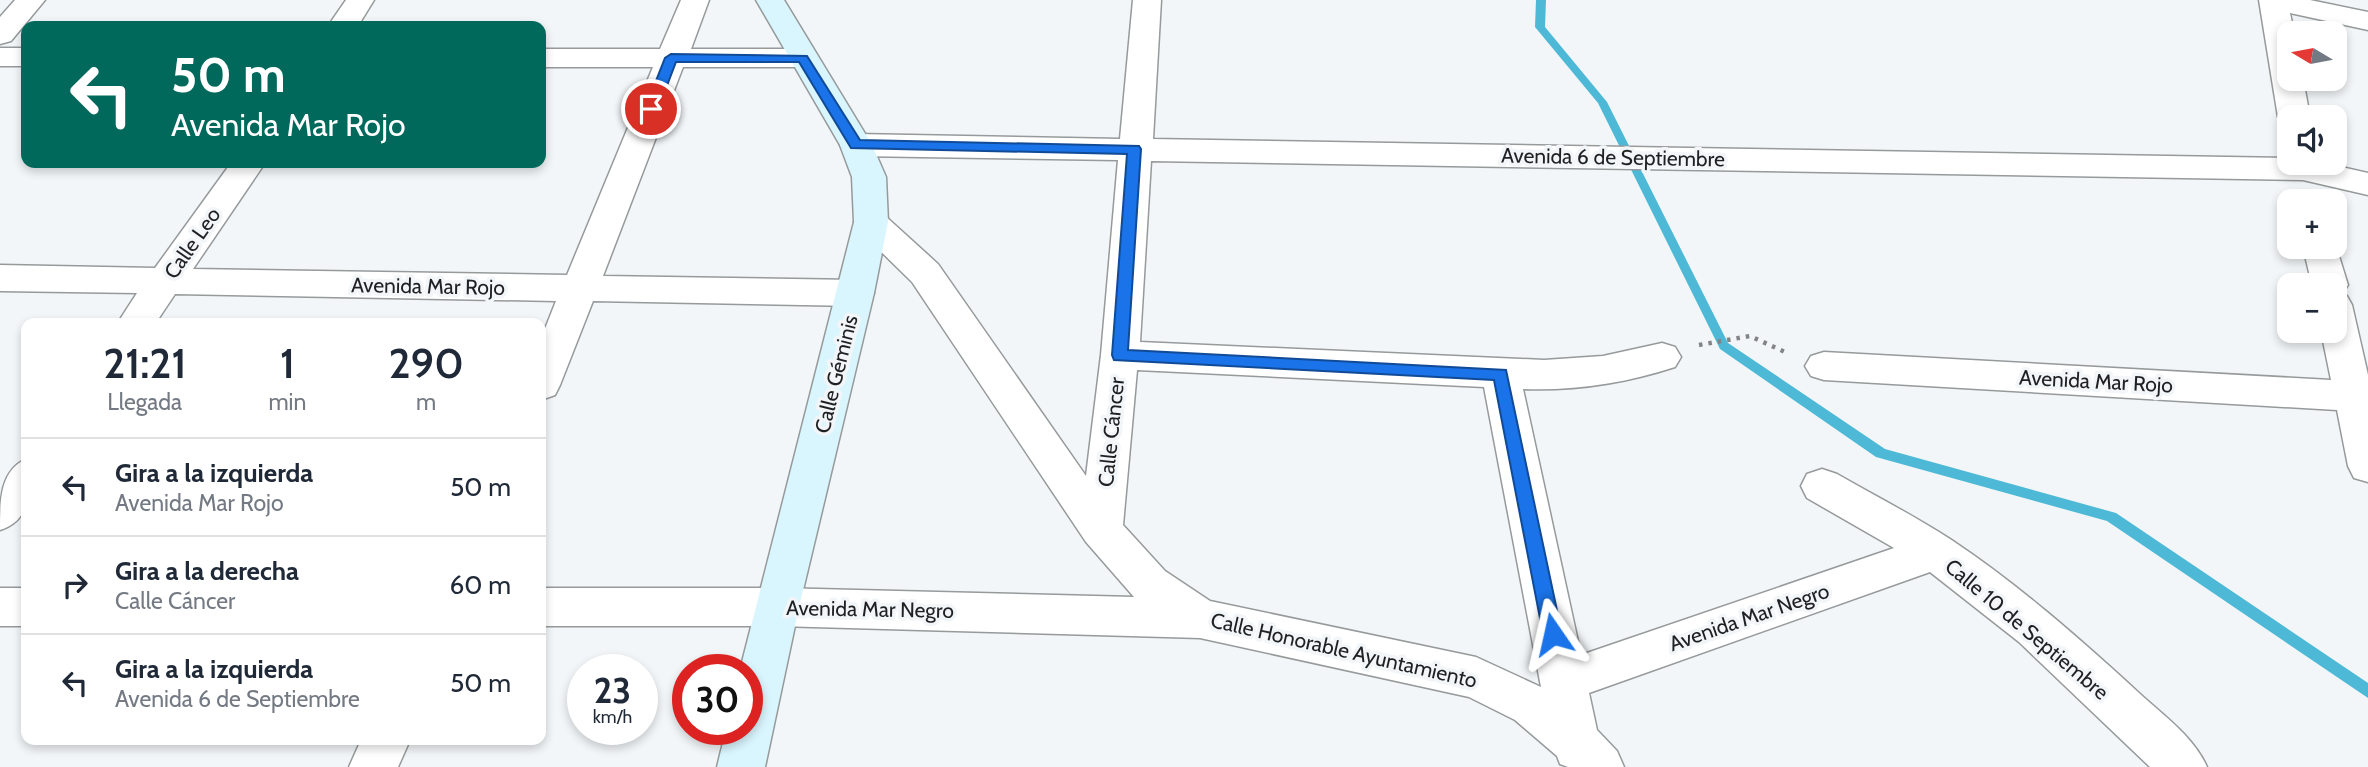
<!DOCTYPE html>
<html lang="es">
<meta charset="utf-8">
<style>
body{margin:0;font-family:Cabin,sans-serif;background:#f2f2f3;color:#1f2937;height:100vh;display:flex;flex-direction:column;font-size:26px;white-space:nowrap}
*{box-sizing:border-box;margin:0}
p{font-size:23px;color:#747a83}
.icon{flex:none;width:38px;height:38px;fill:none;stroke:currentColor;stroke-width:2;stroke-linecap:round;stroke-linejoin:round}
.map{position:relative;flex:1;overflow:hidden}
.drawer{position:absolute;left:21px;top:318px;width:525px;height:427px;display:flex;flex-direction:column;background:#fff;border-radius:14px;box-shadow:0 4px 10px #0003}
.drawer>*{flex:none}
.guide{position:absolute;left:21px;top:21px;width:525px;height:147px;border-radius:14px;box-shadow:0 4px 10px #0003;background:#00695c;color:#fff;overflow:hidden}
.needle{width:46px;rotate:280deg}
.controls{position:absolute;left:2277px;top:21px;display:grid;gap:14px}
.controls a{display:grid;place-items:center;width:70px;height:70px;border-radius:14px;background:#fff;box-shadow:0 4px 10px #0003;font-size:35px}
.speed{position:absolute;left:567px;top:654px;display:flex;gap:14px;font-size:35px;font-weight:700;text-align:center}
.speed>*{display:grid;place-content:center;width:91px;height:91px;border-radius:50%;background:#fff;box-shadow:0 4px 10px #0003;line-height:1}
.speed small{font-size:18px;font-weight:400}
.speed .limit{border:10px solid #d22;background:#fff;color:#111}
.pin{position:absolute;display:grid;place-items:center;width:60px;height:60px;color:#fff;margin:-30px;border:4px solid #fff;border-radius:50%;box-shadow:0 2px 7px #0007}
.me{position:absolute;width:77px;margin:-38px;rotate:349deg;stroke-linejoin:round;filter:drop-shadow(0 0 5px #0008)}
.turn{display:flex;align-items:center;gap:24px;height:147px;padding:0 35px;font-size:32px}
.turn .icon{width:91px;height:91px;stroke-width:2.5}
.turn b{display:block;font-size:49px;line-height:60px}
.eta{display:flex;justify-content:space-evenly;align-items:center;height:119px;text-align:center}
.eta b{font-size:42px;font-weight:600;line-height:49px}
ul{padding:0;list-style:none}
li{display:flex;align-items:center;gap:21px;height:98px;padding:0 35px;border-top:2px solid #e0e1e3}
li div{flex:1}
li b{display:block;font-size:26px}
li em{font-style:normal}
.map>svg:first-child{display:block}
</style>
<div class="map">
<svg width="2368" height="767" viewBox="0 0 2368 767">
<rect width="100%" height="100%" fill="#f2f6f8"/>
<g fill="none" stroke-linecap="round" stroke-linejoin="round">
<!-- stream -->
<path fill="#4db9d7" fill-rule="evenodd" d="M 1536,0 L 1546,0 L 1545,27 L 1607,102 L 1728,343 L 1885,449 L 2116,513 L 2368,683 L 2368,698 L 2107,521 L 1876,457 L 1720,349 L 1598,103 L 1535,27 Z"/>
<!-- street casing -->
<g stroke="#969a9b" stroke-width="3">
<path id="street" d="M 15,0 L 45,0 L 11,41 L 0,44 L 0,17 Z
M 346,0 L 374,0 L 358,26 L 328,26 Z
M 681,0 L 709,0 L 691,49 L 803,49 L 814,52 L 818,58 L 814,64 L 803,67 L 683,67 L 603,276 L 856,280 L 869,284 L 874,293 L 869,302 L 856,306 L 593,301 L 560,385 L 555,395 L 541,400 L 541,339 L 556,301 L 175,294 L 155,324 L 117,324 L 137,293 L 0,291 L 0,265 L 155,268 L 231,163 L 265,163 L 193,269 L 567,275 L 653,67 L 541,67 L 541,49 L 660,49 Z
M 1133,0 L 1161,0 L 1153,139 L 2289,158 L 2289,163 L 2324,163 L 2368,173 L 2368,195 L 2303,180 L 1151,161 L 1140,342 L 1544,360 L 1603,356 L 1662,343 L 1675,347 L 1681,357 L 1675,367 C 1626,383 1575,391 1523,389 L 1581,655 L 1894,548 L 1807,498 L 1801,486 L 1807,474 L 1822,469 L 1837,474 C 1875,496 1915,516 1953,541 C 2019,585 2080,639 2139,693 C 2163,715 2194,737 2207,767 L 2150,767 L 2019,642 L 1930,572 L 1589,693 L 1597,730 L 1617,751 L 1624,767 L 1568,767 L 1560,764 L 1557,756 L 1515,720 L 1469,697 L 1200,638 L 777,626 L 541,626 L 541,588 L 777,588 L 1134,597 L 1086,542 L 912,282 L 859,230 L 854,222 L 859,214 L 871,210 L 883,214 L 938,264 L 1086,476 L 1101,355 L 1118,160 L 856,156 L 844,152 L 840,145 L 844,138 L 856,134 L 1120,139 ZM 1137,370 L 1484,387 L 1541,687 L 1476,657 L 1210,601 L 1165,571 L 1123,525 Z
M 2259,0 L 2310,0 L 2368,12 L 2368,30 L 2290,13 L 2294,33 L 2289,33 L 2289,79 L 2303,79 L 2310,117 L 2289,117 L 2289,126 L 2283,124 L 2278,117 Z
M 0,48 L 26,48 L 26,66 L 0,66 Z
M 2334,240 L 2348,285 L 2342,294 L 2347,296 L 2352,305 L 2368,375 L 2368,482 L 2354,478 L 2348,466 L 2337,410 L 1824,380 L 1811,376 L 1805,366 L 1811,356 L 1824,352 L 2331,380 L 2321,331 L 2334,331 L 2334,285 L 2312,285 L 2303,247 L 2334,247 Z
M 26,459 C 27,490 34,519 0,530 C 0,500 0,471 26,459 Z
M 0,588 L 26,588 L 26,626 L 0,626 Z
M 361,740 L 410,740 L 398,767 L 349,767 Z"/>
</g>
<!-- secondary casing -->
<g stroke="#969a9b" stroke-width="3">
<path id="secondary" d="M 756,0 L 784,0 L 872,145 L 886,177 L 888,222 L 874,293 L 799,607 L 765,767 L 717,767 L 726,730 L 747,730 L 747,670 L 740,670 L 854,222 L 852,177 L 840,145 Z"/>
</g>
<!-- path -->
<path stroke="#828486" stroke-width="4.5" stroke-dasharray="3.5 6" stroke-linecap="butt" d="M 1699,345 L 1750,336 L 1787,353"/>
<!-- street -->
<use href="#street" fill="#fff" fill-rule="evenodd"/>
<!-- secondary -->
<use href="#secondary" fill="#d9f5fd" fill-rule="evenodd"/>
</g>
<!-- route -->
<path fill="#1a73e8" stroke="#114b97" stroke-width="2" d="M 671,54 L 807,56 L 860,140 L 1139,146 L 1141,149 L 1128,350 L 1506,370 L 1562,634 L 1559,639 L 1553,642 L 1546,639 L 1543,634 L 1494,380 L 1114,360 L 1112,355 L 1127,154 L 851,148 L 799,62 L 676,62 L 658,109 L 651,113 L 647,112 L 645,109 L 665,58 Z"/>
<g text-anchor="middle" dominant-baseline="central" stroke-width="7" stroke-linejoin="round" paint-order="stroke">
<!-- street labels -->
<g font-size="21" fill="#1f2021" stroke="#f2f6f8">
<text transform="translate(1613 157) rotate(1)">Avenida 6 de Septiembre</text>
<text transform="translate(192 243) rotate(-55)">Calle Leo</text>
<text transform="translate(428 286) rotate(1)">Avenida Mar Rojo</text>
<text transform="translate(836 374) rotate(-76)">Calle Géminis</text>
<text transform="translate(2096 381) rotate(3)">Avenida Mar Rojo</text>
<text transform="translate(1111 432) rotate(-84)">Calle Cáncer</text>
<text transform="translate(870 609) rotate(1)">Avenida Mar Negro</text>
<text transform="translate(1749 617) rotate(-19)">Avenida Mar Negro</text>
<text transform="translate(2027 629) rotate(40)">Calle 10 de Septiembre</text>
<text transform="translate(1344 650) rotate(13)">Calle Honorable Ayuntamiento</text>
</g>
</g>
</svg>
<div class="controls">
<a><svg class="needle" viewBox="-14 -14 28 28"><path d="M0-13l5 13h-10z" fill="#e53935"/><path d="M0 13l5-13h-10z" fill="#747a83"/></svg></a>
<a><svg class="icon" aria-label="sound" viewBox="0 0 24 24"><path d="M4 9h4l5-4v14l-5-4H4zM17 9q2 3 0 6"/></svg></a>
<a>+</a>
<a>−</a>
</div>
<div class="speed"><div>23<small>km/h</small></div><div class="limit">30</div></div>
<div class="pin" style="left:651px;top:109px;background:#d93025"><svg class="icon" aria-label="arrive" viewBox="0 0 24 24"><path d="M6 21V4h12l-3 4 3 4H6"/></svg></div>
<svg class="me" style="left:1553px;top:634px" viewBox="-20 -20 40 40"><path d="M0-17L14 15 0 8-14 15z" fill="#1a73e8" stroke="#fff" stroke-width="4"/></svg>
<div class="guide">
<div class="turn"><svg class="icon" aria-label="left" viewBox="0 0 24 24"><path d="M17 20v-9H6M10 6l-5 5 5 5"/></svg><div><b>50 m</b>Avenida Mar Rojo</div></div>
</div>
<section class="drawer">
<div class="eta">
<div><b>21:21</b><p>Llegada</p></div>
<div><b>1</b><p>min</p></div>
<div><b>290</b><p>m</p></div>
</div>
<ul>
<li><svg class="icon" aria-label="left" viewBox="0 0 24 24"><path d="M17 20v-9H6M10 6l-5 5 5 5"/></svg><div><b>Gira a la izquierda</b><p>Avenida Mar Rojo</p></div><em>50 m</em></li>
<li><svg class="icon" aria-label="right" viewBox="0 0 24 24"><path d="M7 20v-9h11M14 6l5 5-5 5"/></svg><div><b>Gira a la derecha</b><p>Calle Cáncer</p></div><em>60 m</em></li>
<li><svg class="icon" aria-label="left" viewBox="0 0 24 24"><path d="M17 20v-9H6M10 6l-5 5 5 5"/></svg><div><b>Gira a la izquierda</b><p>Avenida 6 de Septiembre</p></div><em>50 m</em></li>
</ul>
</section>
</div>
